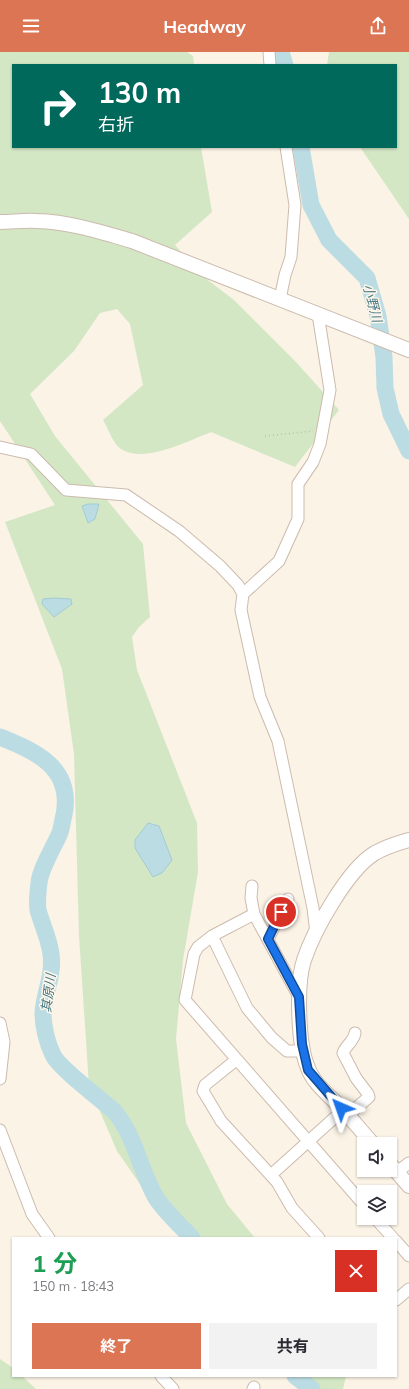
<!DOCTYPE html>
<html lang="ja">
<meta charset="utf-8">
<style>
body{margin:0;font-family:Mulish,"Noto Sans JP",sans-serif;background:#f2f2f3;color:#2b2b33;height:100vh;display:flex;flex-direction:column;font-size:15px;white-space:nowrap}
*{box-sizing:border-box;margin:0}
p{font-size:13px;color:#7c7c81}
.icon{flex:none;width:22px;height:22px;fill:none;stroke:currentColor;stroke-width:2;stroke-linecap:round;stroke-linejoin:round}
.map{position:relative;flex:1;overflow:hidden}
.drawer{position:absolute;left:12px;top:1185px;width:385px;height:140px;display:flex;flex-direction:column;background:#fff;border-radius:0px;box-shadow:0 1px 3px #0004}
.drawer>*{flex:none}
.guide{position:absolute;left:12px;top:12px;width:385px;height:84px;border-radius:0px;box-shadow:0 1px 3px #0004;background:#00695c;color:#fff;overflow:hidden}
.tools{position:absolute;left:357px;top:1085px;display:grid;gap:8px}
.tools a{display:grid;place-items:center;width:40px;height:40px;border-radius:0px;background:#fff;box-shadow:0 1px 3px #0004;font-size:20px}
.pin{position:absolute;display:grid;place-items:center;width:34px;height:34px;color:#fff;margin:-17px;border:2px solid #fff;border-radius:50%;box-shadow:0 1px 4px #0007}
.me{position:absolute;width:44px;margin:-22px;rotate:317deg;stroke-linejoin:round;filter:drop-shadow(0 0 3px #0008)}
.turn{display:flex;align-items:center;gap:14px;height:84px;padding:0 20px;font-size:18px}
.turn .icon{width:52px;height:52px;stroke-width:2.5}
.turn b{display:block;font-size:28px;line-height:34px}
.round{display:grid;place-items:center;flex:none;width:42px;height:42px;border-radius:0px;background:#f2f2f3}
.summary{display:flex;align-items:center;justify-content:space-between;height:68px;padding:0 20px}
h1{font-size:24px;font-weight:700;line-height:30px;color:#1e9e55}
.button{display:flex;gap:8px;margin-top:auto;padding:8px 20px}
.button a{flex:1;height:46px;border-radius:0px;background:#dc7554;color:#fff;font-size:16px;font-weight:700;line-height:46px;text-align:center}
.button a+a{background:#f2f2f3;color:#2b2b33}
header{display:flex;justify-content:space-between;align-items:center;height:52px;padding:0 20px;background:#dc7554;color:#fff;font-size:18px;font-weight:700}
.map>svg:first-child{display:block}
</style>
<header><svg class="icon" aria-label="menu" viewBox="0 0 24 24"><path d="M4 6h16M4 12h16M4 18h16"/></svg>Headway<svg class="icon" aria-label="share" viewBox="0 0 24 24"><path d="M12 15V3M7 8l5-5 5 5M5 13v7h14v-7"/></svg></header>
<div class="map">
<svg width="409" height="1337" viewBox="0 0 409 1337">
<rect width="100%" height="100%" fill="#fbf3e6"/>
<!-- green -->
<path fill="#d3e7c5" d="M 0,0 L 187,0 L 193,4 L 194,13 L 13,13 L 13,95 L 201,95 L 212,160 L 175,193 L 200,222 L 234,248 L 296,310 L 339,358 L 295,415 L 211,380 C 188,389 144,412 121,397 C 113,392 108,376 103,368 L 143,333 L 130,272 L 117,257 L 100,261 L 74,299 L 30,342 L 55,384 L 143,492 L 150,565 L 139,575 L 132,585 L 137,618 L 197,771 L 198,820 L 183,908 L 176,987 L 186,1071 L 227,1152 L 255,1186 L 187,1186 L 160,1161 L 117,1099 L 89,1034 L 79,884 L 74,702 L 62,617 L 5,470 L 55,453 L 0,369 Z
M 329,0 L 409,0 L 409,167 L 360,95 L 396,95 L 396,13 L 327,13 Z
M 0,1307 L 13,1316 L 13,1324 L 22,1324 L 36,1337 L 0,1337 Z
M 301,1324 L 346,1324 L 343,1337 L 318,1337 Z"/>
<!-- water -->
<path fill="#bcdce3" stroke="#a3cbd4" d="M 88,452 L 99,452 L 95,467 L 88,471 L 82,454 Z
M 54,546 L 71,547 L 72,552 L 54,565 L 42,552 L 43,547 Z
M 148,771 L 159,774 L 172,808 L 162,821 L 153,825 L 135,796 L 135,788 Z"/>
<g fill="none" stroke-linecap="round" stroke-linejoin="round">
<!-- river -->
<path stroke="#bcdce3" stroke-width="17" d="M 281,0 L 285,13
M 301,95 L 311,153 L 329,188 L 367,226 L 378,264 L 384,305 L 385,336 L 391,362 L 409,399
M 0,685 C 37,700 73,716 64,763 C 62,769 62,777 59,783 C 53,796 40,818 39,831 C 38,839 37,850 38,858 C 42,873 49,886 51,902 C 54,924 44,941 43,961 C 43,974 47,991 53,1003 C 58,1015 103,1049 115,1060 C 135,1085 140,1117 155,1144 C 163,1158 181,1174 192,1186
M 295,1324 L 312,1337"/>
<!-- minor casing -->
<g stroke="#ccbbad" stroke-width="13">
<path id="minor" d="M 269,0 L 270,13
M 280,247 L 285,223 L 291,205 L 295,153 L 286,95
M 0,395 L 31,402 L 66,438 L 126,443 L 179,479 L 220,514 L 238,533 L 243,542
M 252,834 L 251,846 L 254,862
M 316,881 L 313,856 L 278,689 L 260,645 L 241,558 L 243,542 L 279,509 L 298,467 L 298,432 L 313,410 L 320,392 L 330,338 L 318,262
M 212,884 L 247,956 L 272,986 L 287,999 L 303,999
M 268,887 L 288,847
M 299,945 L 254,862 L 212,884 L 198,895 L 194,902 L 185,948 L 364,1153
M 0,971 L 4,990 L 0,1027
M 236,1008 L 205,1033 L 203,1039 L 221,1069 L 277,1130 L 292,1156 L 319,1186
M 348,1063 L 369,1045 L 368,1042 L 356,1026 L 343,1001 C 346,993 354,989 355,981
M 0,1078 L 32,1162 L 49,1186
M 397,1120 L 409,1111
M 271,1123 L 343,1058
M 375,1166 L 393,1186
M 396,1189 L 409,1204
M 396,1248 L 409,1237
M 161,1324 L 173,1337
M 253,1337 L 254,1335"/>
</g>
<!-- tertiary casing -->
<g stroke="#ccbbad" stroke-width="16">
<path id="tertiary" d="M 0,170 C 12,170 25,168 37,169 C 70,170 101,180 132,189 L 409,298
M 373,1092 C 362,1080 352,1067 341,1056 C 330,1044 313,1031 308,1016 C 298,993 296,932 304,908 C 314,878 348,817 375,801 C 386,795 398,791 409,788
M 390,1112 L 409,1134"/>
</g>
<!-- path -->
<path stroke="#d3b6a3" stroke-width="1.5" stroke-dasharray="1 3" stroke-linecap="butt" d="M 265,384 L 313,379"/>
<!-- minor -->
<use href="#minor" stroke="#fff" stroke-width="11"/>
<!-- tertiary -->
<use href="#tertiary" stroke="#fff" stroke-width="14"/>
</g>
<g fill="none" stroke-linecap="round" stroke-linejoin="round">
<!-- route casing -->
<g stroke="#114b97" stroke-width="10">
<path id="route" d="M 281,860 L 268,887 L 299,945 L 302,992 L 308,1018 L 341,1056"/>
</g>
<!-- route -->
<use href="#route" stroke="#1a73e8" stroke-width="7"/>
</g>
<g text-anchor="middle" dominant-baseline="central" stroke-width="3" stroke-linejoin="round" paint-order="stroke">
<!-- water labels -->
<g font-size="13" font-style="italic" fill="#487984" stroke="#fef7ec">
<text transform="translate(373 251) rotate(75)">小野川</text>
<text transform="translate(48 941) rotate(-83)">其原川</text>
</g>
</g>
</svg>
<div class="tools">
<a><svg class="icon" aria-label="sound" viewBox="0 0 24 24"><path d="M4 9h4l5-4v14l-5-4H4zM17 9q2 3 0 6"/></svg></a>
<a><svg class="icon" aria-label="layers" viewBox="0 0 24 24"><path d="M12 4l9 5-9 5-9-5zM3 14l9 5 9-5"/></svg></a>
</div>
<div class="pin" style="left:281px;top:860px;background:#d93025"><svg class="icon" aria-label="arrive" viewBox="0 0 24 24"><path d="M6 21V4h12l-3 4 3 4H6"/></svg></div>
<svg class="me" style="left:341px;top:1056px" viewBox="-20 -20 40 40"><path d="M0-17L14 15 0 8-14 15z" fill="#1a73e8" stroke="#fff" stroke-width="4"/></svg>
<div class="guide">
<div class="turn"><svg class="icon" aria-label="right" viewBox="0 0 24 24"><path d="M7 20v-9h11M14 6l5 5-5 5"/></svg><div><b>130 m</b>右折</div></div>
</div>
<section class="drawer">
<div class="summary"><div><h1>1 分</h1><p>150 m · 18:43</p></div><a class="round" style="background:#d93025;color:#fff"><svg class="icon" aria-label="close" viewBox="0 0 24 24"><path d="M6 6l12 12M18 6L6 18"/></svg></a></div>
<div class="button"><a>終了</a><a>共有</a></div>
</section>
</div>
